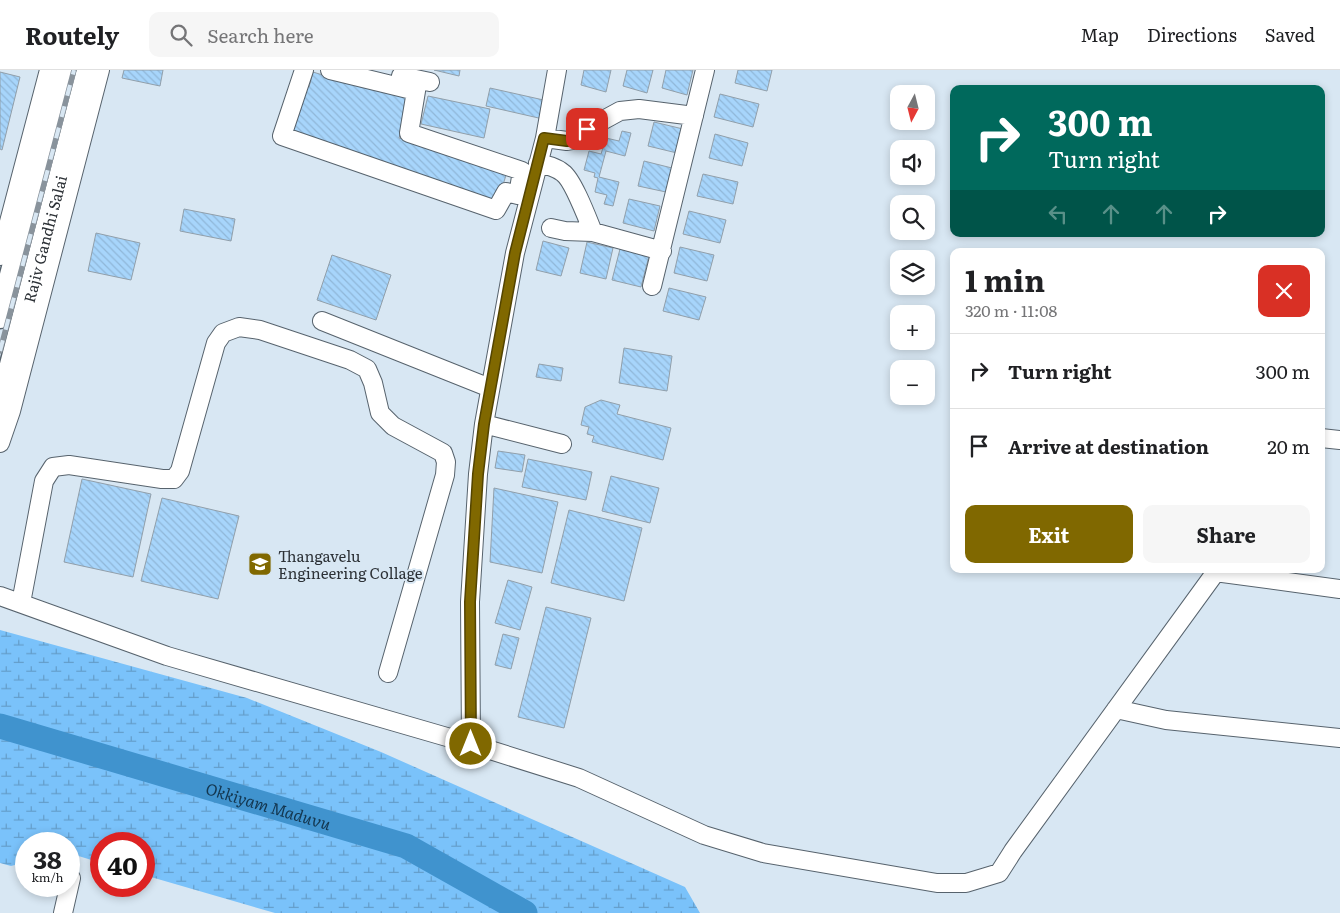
<!DOCTYPE html>
<meta charset="utf-8">
<style>
body{margin:0;font-family:Literata,serif;background:#f6f6f6;color:#202124;height:100vh;display:flex;flex-direction:column;font-size:19px;white-space:nowrap}
*{box-sizing:border-box;margin:0}
p{font-size:16px;color:#757577}
.icon{flex:none;width:28px;height:28px;fill:none;stroke:currentColor;stroke-width:2;stroke-linecap:round;stroke-linejoin:round}
.map{position:relative;flex:1;overflow:hidden}
.drawer{position:absolute;left:950px;top:178px;width:375px;height:325px;display:flex;flex-direction:column;background:#fff;border-radius:10px;box-shadow:0 2px 8px #0003}
.drawer>*{flex:none}
.hud{position:absolute;left:950px;top:15px;width:375px;height:152px;border-radius:10px;box-shadow:0 2px 8px #0003;background:#00695c;color:#fff;overflow:hidden}
.needle{width:32px;rotate:187deg}
.buttons{position:absolute;left:890px;top:15px;display:grid;gap:10px}
.buttons a{display:grid;place-items:center;width:45px;height:45px;border-radius:10px;background:#fff;box-shadow:0 2px 8px #0003;font-size:25px}
.speed{position:absolute;left:15px;top:762px;display:flex;gap:10px;font-size:25px;font-weight:700;text-align:center}
.speed>*{display:grid;place-content:center;width:65px;height:65px;border-radius:50%;background:#fff;box-shadow:0 2px 8px #0003;line-height:1}
.speed small{font-size:12px;font-weight:400}
.speed .limit{border:8px solid #d22;background:#fff;color:#111}
.pin{position:absolute;display:grid;place-items:center;width:42px;height:42px;color:#fff;margin:-21px;border-radius:10px;box-shadow:0 2px 8px #0006}
.me{position:absolute;width:55px;margin:-28px;rotate:0deg;stroke-linejoin:round;filter:drop-shadow(0 0 4px #0008)}
.turn{display:flex;align-items:center;gap:18px;height:105px;padding:0 15px;font-size:22px}
.turn .icon{width:65px;height:65px;stroke-width:2.5}
.turn b{display:block;font-size:35px;line-height:42px}
.lanes{display:flex;align-items:center;height:48px;padding:0 15px;background:#0003;justify-content:center;gap:25px;direction:ltr}
.lanes .off{opacity:.35}
.round{display:grid;place-items:center;flex:none;width:52px;height:52px;border-radius:10px;background:#f6f6f6}
.head{display:flex;align-items:center;justify-content:space-between;height:85px;padding:0 15px}
h1{font-size:30px;font-weight:700;line-height:38px}
.cta{display:flex;gap:10px;margin-top:auto;padding:10px 15px}
.cta a{flex:1;height:58px;border-radius:10px;background:#806800;color:#fff;font-size:20px;font-weight:700;line-height:58px;text-align:center}
.cta a+a{background:#f6f6f6;color:#202124}
ul{padding:0;list-style:none}
li{display:flex;align-items:center;gap:15px;height:75px;padding:0 15px;border-top:1px solid #e0e0e0}
li div{flex:1}
li b{display:block;font-size:19px}
li em{font-style:normal}
header{display:flex;align-items:center;gap:30px;box-sizing:border-box;height:70px;padding:0 25px;background:#fff;border-bottom:1px solid #e0e0e0}
header strong{font-size:24px}
nav{display:flex;gap:28px;margin-inline-start:auto;font-size:18px}
.search{width:350px;height:45px;background:#f6f6f6;display:flex;align-items:center;gap:12px;box-sizing:border-box;padding:0 18px;border-radius:10px;color:#757577;font-size:19px}
.map>svg:first-child{display:block}
</style>
<header>
<strong>Routely</strong>
<div class="search"><svg class="icon" aria-label="search" viewBox="0 0 24 24"><circle cx="10" cy="10" r="6"/><path d="M15 15l6 6"/></svg>Search here</div>
<nav><a>Map</a><a>Directions</a><a>Saved</a></nav>
</header>
<div class="map">
<svg width="1340" height="843" viewBox="0 0 1340 843">
<defs>
<pattern id="wetland-marsh" width="20" height="14" patternUnits="userSpaceOnUse" patternTransform="scale(1.25)"><rect width="20" height="14" fill="#7ac2fa"/><path d="M1 5h8M5 5V1M11 12h8M15 12V8" fill="none" stroke="#649ecb"/></pattern>
<pattern id="building-back-hatch" width="6" height="6" patternUnits="userSpaceOnUse" patternTransform="scale(1.25)"><rect width="6" height="6" fill="#a7d5fb"/><path d="M-1 5l2 2M0 0l6 6M5-1l2 2" fill="none" stroke="#90b7d8"/></pattern>
</defs>
<rect width="100%" height="100%" fill="#d8e7f3"/>
<!-- wetland -->
<path fill="url(#wetland-marsh)" d="M 0,560 L 247,628 L 381,682 L 685,817 L 700,843 L 275,843 L 144,805 L 144,774 L 101,774 L 101,793 L 69,783 L 69,774 L 26,774 L 26,792 L 11,796 L 0,793 Z"/>
<g fill="none" stroke-linecap="round" stroke-linejoin="round">
<!-- river -->
<path stroke="#4093ce" stroke-width="25" id="s1" d="M 0,656 L 406,776 L 525,843"/>
</g>
<!-- building -->
<path fill="url(#building-back-hatch)" stroke="#919faa" d="M 124,0 L 163,0 L 160,16 L 122,8 Z
M 434,0 L 460,0 L 459,6 Z
M 584,0 L 611,0 L 606,22 L 581,15 Z
M 627,0 L 653,0 L 647,23 L 623,16 Z
M 666,0 L 693,0 L 687,25 L 662,18 Z
M 738,0 L 772,0 L 767,21 L 735,13 Z
M 0,2 L 20,7 L 2,80 L 0,79 Z
M 313,2 L 361,17 L 363,10 L 412,25 L 399,68 L 507,102 L 498,131 L 288,66 L 304,16 L 309,17 Z
M 490,18 L 548,31 L 543,49 L 486,36 Z
M 720,24 L 759,34 L 753,57 L 714,47 Z
M 428,26 L 490,39 L 484,68 L 421,54 Z
M 654,52 L 683,59 L 677,83 L 648,76 Z
M 622,61 L 631,63 L 625,86 L 606,81 L 599,107 L 619,112 L 613,136 L 604,134 L 607,125 L 595,122 L 598,108 L 594,107 L 595,103 L 584,100 L 589,81 L 601,84 L 606,68 L 619,71 Z
M 715,64 L 748,73 L 742,96 L 709,88 Z
M 644,91 L 672,98 L 666,122 L 638,116 Z
M 703,104 L 738,112 L 733,134 L 697,126 Z
M 629,129 L 660,136 L 654,161 L 623,153 Z
M 184,139 L 235,149 L 231,171 L 180,161 Z
M 689,141 L 726,150 L 720,173 L 683,164 Z
M 96,163 L 140,173 L 131,210 L 88,201 Z
M 543,171 L 569,178 L 561,206 L 536,200 Z
M 587,172 L 613,178 L 606,209 L 580,203 Z
M 680,177 L 714,185 L 707,211 L 674,203 Z
M 620,179 L 649,186 L 641,217 L 612,210 Z
M 332,185 L 391,205 L 376,250 L 317,230 Z
M 669,218 L 706,227 L 699,250 L 663,241 Z
M 624,278 L 672,286 L 667,321 L 619,313 Z
M 539,294 L 563,298 L 561,311 L 536,307 Z
M 601,330 L 620,335 L 617,344 L 671,358 L 663,390 L 592,372 L 594,366 L 587,364 L 589,357 L 581,355 L 585,337 Z
M 498,381 L 525,385 L 522,402 L 495,398 Z
M 528,389 L 592,402 L 586,430 L 522,417 Z
M 611,406 L 659,418 L 650,453 L 602,441 Z
M 82,409 L 151,424 L 133,507 L 64,492 Z
M 494,418 L 558,432 L 542,503 L 490,492 Z
M 162,428 L 239,446 L 218,529 L 141,511 Z
M 569,440 L 642,458 L 624,531 L 551,513 Z
M 508,510 L 532,517 L 520,560 L 495,553 Z
M 546,537 L 591,548 L 564,658 L 518,647 Z
M 503,564 L 519,568 L 511,599 L 495,595 Z"/>
<g fill="none" stroke-linecap="round" stroke-linejoin="round">
<!-- minor casing -->
<g stroke="#57636d" stroke-width="20">
<path id="minor" d="M 304,0 L 282,66 L 496,140 L 506,122 L 518,125 L 522,101 L 409,63 L 416,21 L 330,0
M 401,6 L 430,12
M 545,68 L 567,71 L 573,70 L 587,59 L 620,41 L 639,39 L 694,46
M 538,93 C 547,95 556,97 563,103 C 573,110 588,150 593,162 L 662,181
M 551,158 L 565,161 L 593,162
M 0,186 L 49,0
M 652,216 L 705,0
M 322,251 L 490,318
M 484,354 L 562,374
M 1321,368 L 1340,370
M 0,373 L 11,341 L 100,0
M 1215,502 L 1340,519
M 0,526 L 167,586 L 471,674 L 579,708 L 704,765 L 763,783 L 937,813 L 966,813 L 999,803 L 1013,781 L 1218,499
M 21,533 L 44,411 L 53,397 L 69,395 L 162,409 L 174,409 L 180,401 L 216,273 L 223,263 L 239,257 L 260,260 L 350,290 L 367,299 L 373,313 L 380,343 L 393,356 L 443,383 L 446,392 L 445,405 L 388,603
M 1116,639 L 1166,650 L 1340,668
M 471,674 L 470,532 L 478,404 L 484,354 L 515,183 L 545,68 L 557,0
M 63,843 L 71,808"/>
</g>
<!-- major casing -->
<g stroke="#57636d" stroke-width="25">
<g id="major">
<path d="M 0,247 L 65,0"/>
<path id="s2" d="M 0,337 L 88,0"/>
</g>
</g>
<!-- minor -->
<use href="#minor" stroke="#fff" stroke-width="18"/>
<!-- major -->
<use href="#major" stroke="#fff" stroke-width="22"/>
<!-- rail casing -->
<g stroke="#89939c" stroke-width="5.5">
<path id="rail" d="M 0,281 L 74,0"/>
</g>
<!-- rail -->
<use href="#rail" stroke="#d8e7f3" stroke-width="4" stroke-dasharray="11" stroke-linecap="butt"/>
</g>
<g fill="none" stroke-linecap="round" stroke-linejoin="round">
<!-- route casing -->
<g stroke="#534400" stroke-width="12">
<path id="route" d="M 471,674 L 470,532 L 478,404 L 484,354 L 515,183 L 544,68 L 567,71 L 573,70 L 587,59"/>
</g>
<!-- route -->
<use href="#route" stroke="#806800" stroke-width="9"/>
</g>
<!-- icons -->
<defs>
<g id="university-square" transform="scale(1.25)"><rect x="-9" y="-9" width="18" height="18" rx="4" fill="#806800" stroke="#d8e7f3"/><path d="M0-5L7-2L0 1L-7-2ZM-4 1L0 2.5L4 1V4Q0 6-4 4Z" fill="#fff"/></g>
</defs>
<g fill-rule="evenodd">
<use href="#university-square" x="260" y="494"/>
</g>
<g text-anchor="middle" dominant-baseline="central" stroke-width="4" stroke-linejoin="round" paint-order="stroke">
<!-- street labels -->
<g font-size="15" fill="#2c3136" stroke="#d8e7f3">
<text stroke="none"><textPath href="#s2" startOffset="174">Rajiv Gandhi Salai</textPath></text>
</g>
<!-- poi labels -->
<g font-size="15" fill="#2c3136" stroke="#d8e7f3" text-anchor="start">
<text x="278" y="485">Thangavelu<tspan x="278" dy="17">Engineering Collage</tspan></text>
</g>
<!-- water labels -->
<g font-size="16" font-style="italic" fill="#13364f" stroke="#d8e7f3">
<text stroke="none"><textPath href="#s1" startOffset="280">Okkiyam Maduvu</textPath></text>
</g>
</g>
</svg>
<div class="buttons">
<a><svg class="needle" viewBox="-14 -14 28 28"><path d="M0-13l5 13h-10z" fill="#e53935"/><path d="M0 13l5-13h-10z" fill="#757577"/></svg></a>
<a><svg class="icon" aria-label="sound" viewBox="0 0 24 24"><path d="M4 9h4l5-4v14l-5-4H4zM17 9q2 3 0 6"/></svg></a>
<a><svg class="icon" aria-label="search" viewBox="0 0 24 24"><circle cx="10" cy="10" r="6"/><path d="M15 15l6 6"/></svg></a>
<a><svg class="icon" aria-label="layers" viewBox="0 0 24 24"><path d="M12 4l9 5-9 5-9-5zM3 14l9 5 9-5"/></svg></a>
<a>+</a>
<a>−</a>
</div>
<div class="speed"><div>38<small>km/h</small></div><div class="limit">40</div></div>
<div class="pin" style="left:587px;top:59px;background:#d93025"><svg class="icon" aria-label="arrive" viewBox="0 0 24 24"><path d="M6 21V4h12l-3 4 3 4H6"/></svg></div>
<svg class="me" style="left:471px;top:674px" viewBox="-20 -20 40 40"><circle r="17" fill="#806800" stroke="#fff" stroke-width="3"/><path d="M0-11L8 9 0 5-8 9z" fill="#fff"/></svg>
<div class="hud">
<div class="turn"><svg class="icon" aria-label="right" viewBox="0 0 24 24"><path d="M7 20v-9h11M14 6l5 5-5 5"/></svg><div><b>300 m</b>Turn right</div></div>
<div class="lanes"><svg class="icon off" aria-label="left" viewBox="0 0 24 24"><path d="M17 20v-9H6M10 6l-5 5 5 5"/></svg><svg class="icon off" aria-label="ahead" viewBox="0 0 24 24"><path d="M12 20V5M6 11l6-6 6 6"/></svg><svg class="icon off" aria-label="ahead" viewBox="0 0 24 24"><path d="M12 20V5M6 11l6-6 6 6"/></svg><svg class="icon" aria-label="right" viewBox="0 0 24 24"><path d="M7 20v-9h11M14 6l5 5-5 5"/></svg></div>
</div>
<section class="drawer">
<div class="head"><div><h1>1 min</h1><p>320 m · 11:08</p></div><a class="round" style="background:#d93025;color:#fff"><svg class="icon" aria-label="close" viewBox="0 0 24 24"><path d="M6 6l12 12M18 6L6 18"/></svg></a></div>
<ul>
<li><svg class="icon" aria-label="right" viewBox="0 0 24 24"><path d="M7 20v-9h11M14 6l5 5-5 5"/></svg><div><b>Turn right</b></div><em>300 m</em></li>
<li><svg class="icon" aria-label="arrive" viewBox="0 0 24 24"><path d="M6 21V4h12l-3 4 3 4H6"/></svg><div><b>Arrive at destination</b></div><em>20 m</em></li>
</ul>
<div class="cta"><a>Exit</a><a>Share</a></div>
</section>
</div>
